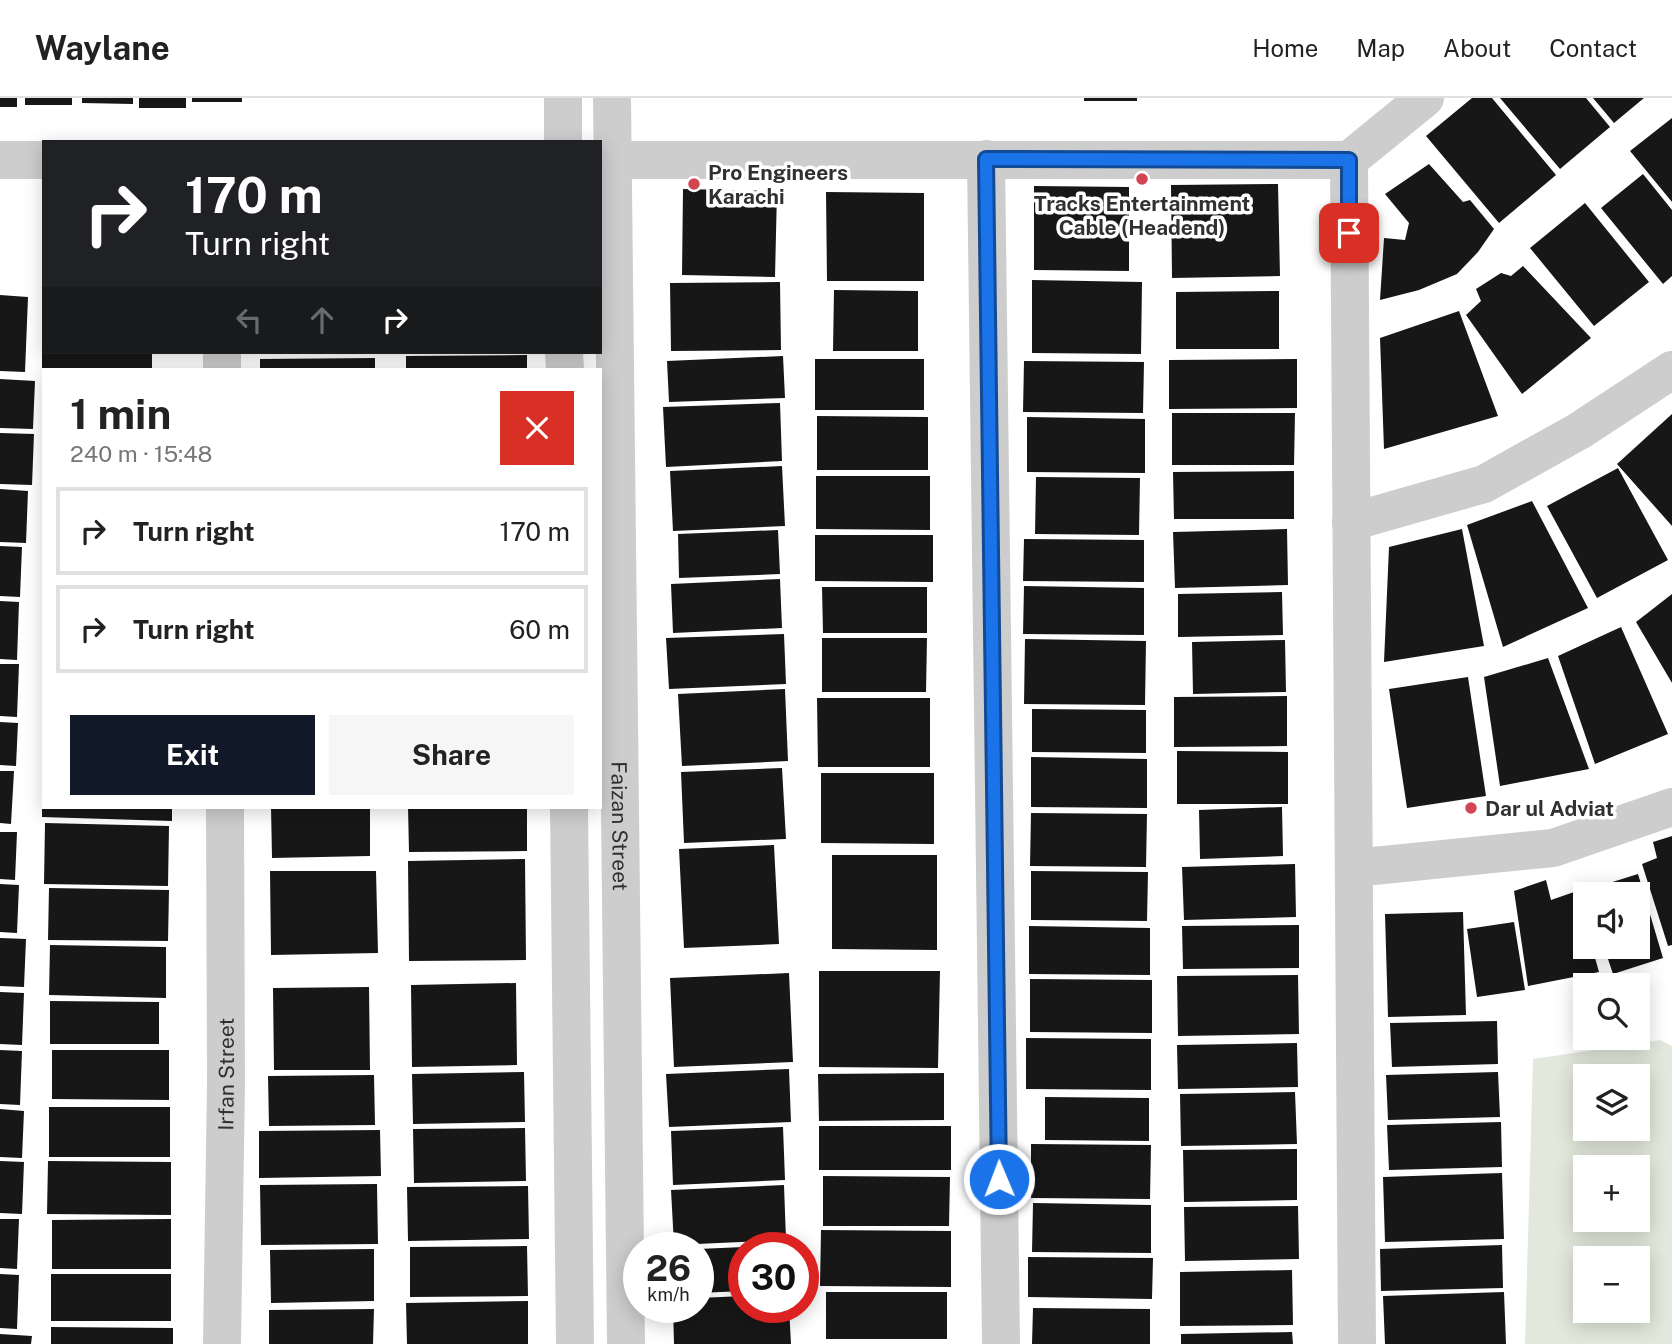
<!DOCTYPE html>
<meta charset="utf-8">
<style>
body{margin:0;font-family:"Public Sans",sans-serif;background:#f6f6f6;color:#222;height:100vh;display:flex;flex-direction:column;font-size:26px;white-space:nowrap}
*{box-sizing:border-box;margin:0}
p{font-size:23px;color:#767676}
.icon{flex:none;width:38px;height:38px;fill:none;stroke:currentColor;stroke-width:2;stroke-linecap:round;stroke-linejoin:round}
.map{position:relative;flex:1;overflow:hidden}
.panel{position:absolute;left:42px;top:270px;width:560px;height:441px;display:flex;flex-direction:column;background:#fff;border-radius:0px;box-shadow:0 4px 18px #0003}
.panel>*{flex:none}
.top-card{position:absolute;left:42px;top:42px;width:560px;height:214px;border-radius:0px;box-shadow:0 4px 18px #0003;background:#202124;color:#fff;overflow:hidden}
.fabs{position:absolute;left:1573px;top:784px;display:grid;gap:14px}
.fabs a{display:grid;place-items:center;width:77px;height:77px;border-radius:0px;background:#fff;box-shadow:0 4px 18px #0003;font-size:35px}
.speed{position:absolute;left:623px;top:1134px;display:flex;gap:14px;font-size:35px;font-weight:700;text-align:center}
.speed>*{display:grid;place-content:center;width:91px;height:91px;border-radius:50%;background:#fff;box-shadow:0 4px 18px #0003;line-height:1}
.speed small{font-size:18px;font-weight:400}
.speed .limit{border:10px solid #d22;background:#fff;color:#111}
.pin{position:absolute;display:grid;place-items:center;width:60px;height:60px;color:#fff;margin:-30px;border-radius:14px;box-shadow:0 4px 10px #0006}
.me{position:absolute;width:77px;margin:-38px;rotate:359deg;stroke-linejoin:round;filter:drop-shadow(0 0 5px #0008)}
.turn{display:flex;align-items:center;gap:24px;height:147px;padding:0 28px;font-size:32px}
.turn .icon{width:91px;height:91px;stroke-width:2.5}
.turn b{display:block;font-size:49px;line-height:60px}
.lanes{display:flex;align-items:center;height:66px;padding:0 28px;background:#0003;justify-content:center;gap:35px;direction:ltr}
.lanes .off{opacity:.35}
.round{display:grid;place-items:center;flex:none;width:74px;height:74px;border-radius:0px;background:#f6f6f6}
.head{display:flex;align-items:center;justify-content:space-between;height:119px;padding:0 28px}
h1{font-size:42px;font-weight:700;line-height:52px}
.action{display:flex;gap:14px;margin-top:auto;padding:14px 28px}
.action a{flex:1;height:80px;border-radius:0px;background:#111827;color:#fff;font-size:28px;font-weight:700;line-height:80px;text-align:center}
.action a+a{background:#f6f6f6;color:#222}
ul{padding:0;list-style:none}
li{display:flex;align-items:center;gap:21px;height:88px;margin:0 14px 10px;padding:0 14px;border:4px solid #e0e0e0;border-radius:0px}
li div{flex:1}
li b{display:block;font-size:26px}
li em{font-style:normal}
header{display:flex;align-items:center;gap:42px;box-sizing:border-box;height:98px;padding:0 35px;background:#fff;border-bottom:2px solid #e0e0e0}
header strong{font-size:33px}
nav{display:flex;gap:38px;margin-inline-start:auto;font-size:24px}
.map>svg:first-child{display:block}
</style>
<header>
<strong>Waylane</strong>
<nav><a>Home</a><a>Map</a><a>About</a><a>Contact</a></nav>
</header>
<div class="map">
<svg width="1672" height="1246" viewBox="0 0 1672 1246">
<rect width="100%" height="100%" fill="#fff"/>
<!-- green -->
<path fill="#e3e8dc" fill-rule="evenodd" d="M 1660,942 L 1672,948 L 1672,1246 L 1525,1246 L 1533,961 ZM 1586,978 L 1638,978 L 1638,1031 L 1586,1031 ZM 1586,1069 L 1638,1069 L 1638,1122 L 1586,1122 ZM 1638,1160 L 1638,1213 L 1586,1213 L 1586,1160 Z"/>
<!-- building -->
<path fill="#171717" d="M 0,0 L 17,0 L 17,9 L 0,9 Z
M 25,0 L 72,0 L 72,7 L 25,7 Z
M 82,0 L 133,0 L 133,6 L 82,5 Z
M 139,0 L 186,0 L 186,10 L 139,10 Z
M 192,0 L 242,0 L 242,4 L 192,4 Z
M 1084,0 L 1137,0 L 1137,3 L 1084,3 Z
M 1472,0 L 1492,0 L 1556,77 L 1499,125 L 1426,38 Z
M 1500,0 L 1586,0 L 1610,29 L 1560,71 Z
M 1593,0 L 1644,0 L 1614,25 Z
M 1672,20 L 1672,104 L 1630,53 Z
M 1429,66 L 1463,104 L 1470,102 L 1494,131 L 1478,154 L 1457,176 L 1419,192 L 1380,202 L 1384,140 L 1405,142 L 1409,125 L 1385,96 Z
M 1643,76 L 1672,112 L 1672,178 L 1663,186 L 1601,110 Z
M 1278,86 L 1280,178 L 1172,180 L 1171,87 Z
M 1034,88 L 1129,89 L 1129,173 L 1034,172 Z
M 683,91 L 777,93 L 775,179 L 682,177 Z
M 826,94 L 924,95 L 924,183 L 827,183 Z
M 1585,105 L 1649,184 L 1594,228 L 1530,150 Z
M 1523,168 L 1591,240 L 1522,296 L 1466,217 L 1481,203 L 1476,191 L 1501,175 L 1511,178 Z
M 1032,182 L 1142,184 L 1141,256 L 1032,255 Z
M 780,184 L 781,252 L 671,253 L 670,185 Z
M 834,192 L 918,193 L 918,253 L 833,253 Z
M 1279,193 L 1279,251 L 1176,251 L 1176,194 Z
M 0,197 L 28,199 L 25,274 L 0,273 Z
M 1459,213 L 1498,318 L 1384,351 L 1380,240 Z
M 42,254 L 152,254 L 152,271 L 42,271 Z
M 527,257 L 527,271 L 406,271 L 406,258 Z
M 783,258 L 785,300 L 669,304 L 667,263 Z
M 375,260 L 375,271 L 260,271 L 260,261 Z
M 815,261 L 924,261 L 924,312 L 815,312 Z
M 1297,261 L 1297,310 L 1169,311 L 1169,262 Z
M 1024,263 L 1144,264 L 1143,315 L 1023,314 Z
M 0,281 L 35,283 L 33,331 L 0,330 Z
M 780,305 L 782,363 L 666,369 L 663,309 Z
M 1172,315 L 1295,315 L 1294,367 L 1172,367 Z
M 1672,316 L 1672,428 L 1617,366 Z
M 817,318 L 928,319 L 928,372 L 817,372 Z
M 1027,319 L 1145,321 L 1145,375 L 1027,374 Z
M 0,335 L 34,336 L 32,387 L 0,386 Z
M 782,368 L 785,428 L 673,433 L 670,373 Z
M 1618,370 L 1668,462 L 1597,500 L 1547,408 Z
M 1294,373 L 1294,421 L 1174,421 L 1173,374 Z
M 816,378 L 930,378 L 930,432 L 816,431 Z
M 1036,379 L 1140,380 L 1139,437 L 1035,436 Z
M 0,391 L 28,393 L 26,445 L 0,444 Z
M 1532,403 L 1588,510 L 1503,549 L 1467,427 Z
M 1287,431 L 1288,487 L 1175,490 L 1173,434 Z
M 1462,431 L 1484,548 L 1384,564 L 1389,449 Z
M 778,432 L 780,476 L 679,480 L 678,436 Z
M 815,437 L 933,437 L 933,484 L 815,483 Z
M 1024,441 L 1144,442 L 1144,484 L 1023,483 Z
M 0,448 L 22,449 L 20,499 L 0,498 Z
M 780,481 L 782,530 L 673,535 L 671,486 Z
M 1024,488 L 1144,490 L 1144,537 L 1023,536 Z
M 822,489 L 927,489 L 927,535 L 823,535 Z
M 1282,494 L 1283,537 L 1178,539 L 1178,496 Z
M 1672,496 L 1672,585 L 1636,524 Z
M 0,503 L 19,504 L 17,562 L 0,561 Z
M 1621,529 L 1668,636 L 1595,666 L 1558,558 Z
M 784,536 L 786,586 L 669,591 L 666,540 Z
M 822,540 L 927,540 L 926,594 L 822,594 Z
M 1025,541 L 1146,543 L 1145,607 L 1024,606 Z
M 1285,542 L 1286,594 L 1193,596 L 1192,544 Z
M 1548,560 L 1589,671 L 1500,688 L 1484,579 Z
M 0,566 L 19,566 L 17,619 L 0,618 Z
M 1468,579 L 1486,698 L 1407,710 L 1389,591 Z
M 785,591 L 788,663 L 682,668 L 678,596 Z
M 1287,598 L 1287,648 L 1174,649 L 1174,599 Z
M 817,600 L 930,600 L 930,669 L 818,669 Z
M 1032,611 L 1146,612 L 1146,655 L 1032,654 Z
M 0,624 L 18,625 L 16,668 L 0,667 Z
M 1177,653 L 1288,654 L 1288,706 L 1177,706 Z
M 1031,659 L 1147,661 L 1147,710 L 1031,709 Z
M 782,670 L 786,741 L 684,745 L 681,674 Z
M 0,673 L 14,673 L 11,726 L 0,725 Z
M 821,675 L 934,675 L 934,746 L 821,745 Z
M 42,709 L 172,709 L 172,723 L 42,719 Z
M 271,709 L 370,709 L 370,758 L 272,760 Z
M 408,709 L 527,709 L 527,753 L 409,754 Z
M 1282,709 L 1283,758 L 1200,761 L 1199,712 Z
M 1031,715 L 1147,716 L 1146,769 L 1030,768 Z
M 45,725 L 169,728 L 168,788 L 44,786 Z
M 0,734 L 17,734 L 15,782 L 0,781 Z
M 1672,738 L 1672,847 L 1668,848 L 1642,766 L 1657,760 L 1653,744 Z
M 774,747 L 779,846 L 684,850 L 679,751 Z
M 832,757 L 937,757 L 937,852 L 832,851 Z
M 525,761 L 526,862 L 409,863 L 408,763 Z
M 1295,766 L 1296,819 L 1184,822 L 1182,769 Z
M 270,773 L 376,773 L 378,855 L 271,857 Z
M 1031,773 L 1148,774 L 1147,823 L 1031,822 Z
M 1638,776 L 1663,860 L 1613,876 L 1604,849 L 1638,849 L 1638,796 L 1589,796 L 1587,792 Z
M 1546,782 L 1551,802 L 1577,793 L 1586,825 L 1586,849 L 1592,849 L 1599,874 L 1528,888 L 1514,793 Z
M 0,786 L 19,787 L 17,835 L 0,834 Z
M 49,790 L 169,792 L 168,843 L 48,842 Z
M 1463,814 L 1466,917 L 1388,919 L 1385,816 Z
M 1514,824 L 1525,892 L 1477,899 L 1467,831 Z
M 1299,827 L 1299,870 L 1183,871 L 1182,828 Z
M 1029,828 L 1150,830 L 1150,877 L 1029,876 Z
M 0,840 L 26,841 L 24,889 L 0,888 Z
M 50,847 L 166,849 L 166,900 L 49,897 Z
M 819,873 L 940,873 L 938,970 L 819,969 Z
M 789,875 L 793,964 L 674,969 L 670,880 Z
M 1298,877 L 1299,936 L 1178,938 L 1177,878 Z
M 1030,881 L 1152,882 L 1152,935 L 1030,934 Z
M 516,885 L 517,967 L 412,969 L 411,887 Z
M 369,889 L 370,972 L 274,972 L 273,890 Z
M 0,894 L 24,895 L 22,947 L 0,946 Z
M 50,903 L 159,904 L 159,946 L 50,946 Z
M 1497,923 L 1498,966 L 1392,969 L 1390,925 Z
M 1026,940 L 1151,941 L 1151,992 L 1026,991 Z
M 1297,945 L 1298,989 L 1178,991 L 1177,947 Z
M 0,952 L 22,953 L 20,1007 L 0,1006 Z
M 52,952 L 169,952 L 169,1002 L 52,1001 Z
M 789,971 L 791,1024 L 669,1029 L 666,976 Z
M 524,974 L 525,1024 L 413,1026 L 412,976 Z
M 1498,974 L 1500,1019 L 1388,1022 L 1386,977 Z
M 944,975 L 944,1022 L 819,1023 L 818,976 Z
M 374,977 L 375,1027 L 269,1028 L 268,978 Z
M 1295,994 L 1297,1046 L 1181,1048 L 1180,996 Z
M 1045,999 L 1149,1000 L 1149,1043 L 1045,1042 Z
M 49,1009 L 170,1009 L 170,1059 L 49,1059 Z
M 0,1011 L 24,1013 L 22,1060 L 0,1059 Z
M 1501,1024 L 1502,1069 L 1389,1072 L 1387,1027 Z
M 819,1028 L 951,1028 L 951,1072 L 819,1072 Z
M 783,1029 L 785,1082 L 673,1087 L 671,1033 Z
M 525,1030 L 526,1083 L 414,1085 L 413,1031 Z
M 380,1032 L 381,1078 L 259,1080 L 259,1033 Z
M 1031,1046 L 1151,1047 L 1150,1101 L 1031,1100 Z
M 1297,1051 L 1297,1102 L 1184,1104 L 1183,1052 Z
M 0,1063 L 24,1064 L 22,1116 L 0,1115 Z
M 48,1063 L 171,1064 L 171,1117 L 47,1116 Z
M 1502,1075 L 1504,1141 L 1385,1144 L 1383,1079 Z
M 823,1078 L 950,1079 L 949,1128 L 823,1128 Z
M 377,1086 L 378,1146 L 261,1147 L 260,1087 Z
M 784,1087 L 786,1142 L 674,1147 L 671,1092 Z
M 528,1088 L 529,1141 L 408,1143 L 407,1089 Z
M 1033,1105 L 1151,1107 L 1151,1155 L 1032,1154 Z
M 1298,1108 L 1299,1161 L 1185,1163 L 1184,1109 Z
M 0,1121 L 19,1121 L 17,1171 L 0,1170 Z
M 171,1121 L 171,1171 L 52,1171 L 52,1122 Z
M 821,1132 L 951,1133 L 951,1189 L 820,1188 Z
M 1502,1147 L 1503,1190 L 1381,1193 L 1380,1151 Z
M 527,1148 L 528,1198 L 410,1199 L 410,1149 Z
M 744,1149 L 744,1193 L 698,1195 L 698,1151 Z
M 374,1151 L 374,1203 L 271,1205 L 270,1152 Z
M 1028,1159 L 1153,1160 L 1152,1201 L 1028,1199 Z
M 1292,1172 L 1293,1227 L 1180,1228 L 1180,1174 Z
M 0,1176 L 19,1177 L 17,1231 L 0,1230 Z
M 51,1176 L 171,1176 L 171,1223 L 51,1223 Z
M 826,1194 L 947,1194 L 947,1241 L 826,1241 Z
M 1504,1194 L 1506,1246 L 1385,1246 L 1383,1198 Z
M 744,1198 L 744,1209 L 789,1209 L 791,1246 L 674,1246 L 673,1209 L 698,1209 L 698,1200 Z
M 528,1203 L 528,1246 L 407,1246 L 406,1205 Z
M 1033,1210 L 1150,1211 L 1150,1246 L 1032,1246 Z
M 374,1211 L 373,1246 L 269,1246 L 269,1212 Z
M 51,1229 L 173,1230 L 173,1246 L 51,1246 Z
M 1292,1234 L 1293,1246 L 1181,1246 L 1181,1236 Z
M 0,1236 L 32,1238 L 31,1246 L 0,1246 Z"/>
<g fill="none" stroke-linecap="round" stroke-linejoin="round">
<!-- minor -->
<g stroke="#cdcdcd" stroke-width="38">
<path d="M 986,61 L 1001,1246"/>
<path d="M 0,62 L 44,62"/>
<path d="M 600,62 L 1349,62 L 1425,0"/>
<path d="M 1349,62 L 1357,1246"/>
<path d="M 222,254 L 222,271"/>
<path d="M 1351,424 L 1484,386 L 1579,333 L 1672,272"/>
<path d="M 1354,770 L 1553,750 L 1672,709"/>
<path id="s1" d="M 222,1246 L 226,985 L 225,709"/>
</g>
<!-- tertiary -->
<g stroke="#cdcdcd" stroke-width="38">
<path id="s2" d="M 612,0 L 626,1246"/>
<path d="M 563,44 L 563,0"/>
<path d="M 564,254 L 565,271"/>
<path d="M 569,709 L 575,1246"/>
</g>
</g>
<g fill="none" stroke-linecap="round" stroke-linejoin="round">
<!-- route casing -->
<g stroke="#114b97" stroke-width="18">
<path id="route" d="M 999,1081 L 986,61 L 1349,62 L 1349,135"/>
</g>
<!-- route -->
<use href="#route" stroke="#1a73e8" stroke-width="12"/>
</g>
<!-- markers -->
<g fill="#d24651" stroke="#fff" stroke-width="2.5">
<circle cx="1142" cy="81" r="7"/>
<circle cx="694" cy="86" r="7"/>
<circle cx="1471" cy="710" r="7"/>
</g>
<g text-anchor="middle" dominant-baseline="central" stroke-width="7" stroke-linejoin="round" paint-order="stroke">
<!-- poi labels -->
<g font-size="21" font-weight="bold" fill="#303030" stroke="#fff" text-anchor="start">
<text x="708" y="74">Pro Engineers<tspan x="708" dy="24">Karachi</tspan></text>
<text x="1142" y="105" text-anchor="middle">Tracks Entertainment<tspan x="1142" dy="24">Cable (Headend)</tspan></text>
<text x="1485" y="710">Dar ul Adviat</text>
</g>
<!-- street labels -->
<g font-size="21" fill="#303030" stroke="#fff">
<text stroke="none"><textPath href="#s2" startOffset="728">Faizan Street</textPath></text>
<text stroke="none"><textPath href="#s1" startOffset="270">Irfan Street</textPath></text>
</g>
</g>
</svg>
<div class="fabs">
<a><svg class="icon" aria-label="sound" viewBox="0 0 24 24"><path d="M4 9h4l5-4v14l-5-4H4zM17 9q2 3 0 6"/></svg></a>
<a><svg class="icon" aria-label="search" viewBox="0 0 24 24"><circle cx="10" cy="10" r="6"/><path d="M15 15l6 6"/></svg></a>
<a><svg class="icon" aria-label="layers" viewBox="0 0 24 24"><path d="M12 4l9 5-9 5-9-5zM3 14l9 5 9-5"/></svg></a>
<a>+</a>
<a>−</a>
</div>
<div class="speed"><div>26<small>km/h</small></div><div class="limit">30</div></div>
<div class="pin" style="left:1349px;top:135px;background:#d93025"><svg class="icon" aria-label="arrive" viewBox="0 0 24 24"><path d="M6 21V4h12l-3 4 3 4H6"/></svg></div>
<svg class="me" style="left:999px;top:1081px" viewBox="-20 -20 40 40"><circle r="17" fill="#1a73e8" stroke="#fff" stroke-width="3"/><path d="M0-11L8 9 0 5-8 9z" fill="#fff"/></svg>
<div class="top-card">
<div class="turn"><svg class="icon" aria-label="right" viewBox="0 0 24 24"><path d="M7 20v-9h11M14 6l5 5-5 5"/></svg><div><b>170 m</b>Turn right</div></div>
<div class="lanes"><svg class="icon off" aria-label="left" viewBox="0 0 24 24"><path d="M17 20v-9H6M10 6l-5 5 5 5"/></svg><svg class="icon off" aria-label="ahead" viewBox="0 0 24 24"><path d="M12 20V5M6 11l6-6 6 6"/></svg><svg class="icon" aria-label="right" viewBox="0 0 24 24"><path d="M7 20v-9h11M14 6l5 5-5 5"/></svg></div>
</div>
<section class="panel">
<div class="head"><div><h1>1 min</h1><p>240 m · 15:48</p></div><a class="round" style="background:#d93025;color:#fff"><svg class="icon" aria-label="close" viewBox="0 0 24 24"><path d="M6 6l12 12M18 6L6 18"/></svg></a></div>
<ul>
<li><svg class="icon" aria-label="right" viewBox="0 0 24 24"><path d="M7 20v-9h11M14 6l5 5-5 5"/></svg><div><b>Turn right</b></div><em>170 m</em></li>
<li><svg class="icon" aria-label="right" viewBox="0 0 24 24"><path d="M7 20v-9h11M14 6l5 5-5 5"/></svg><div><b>Turn right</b></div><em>60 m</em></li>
</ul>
<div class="action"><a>Exit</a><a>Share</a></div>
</section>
</div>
